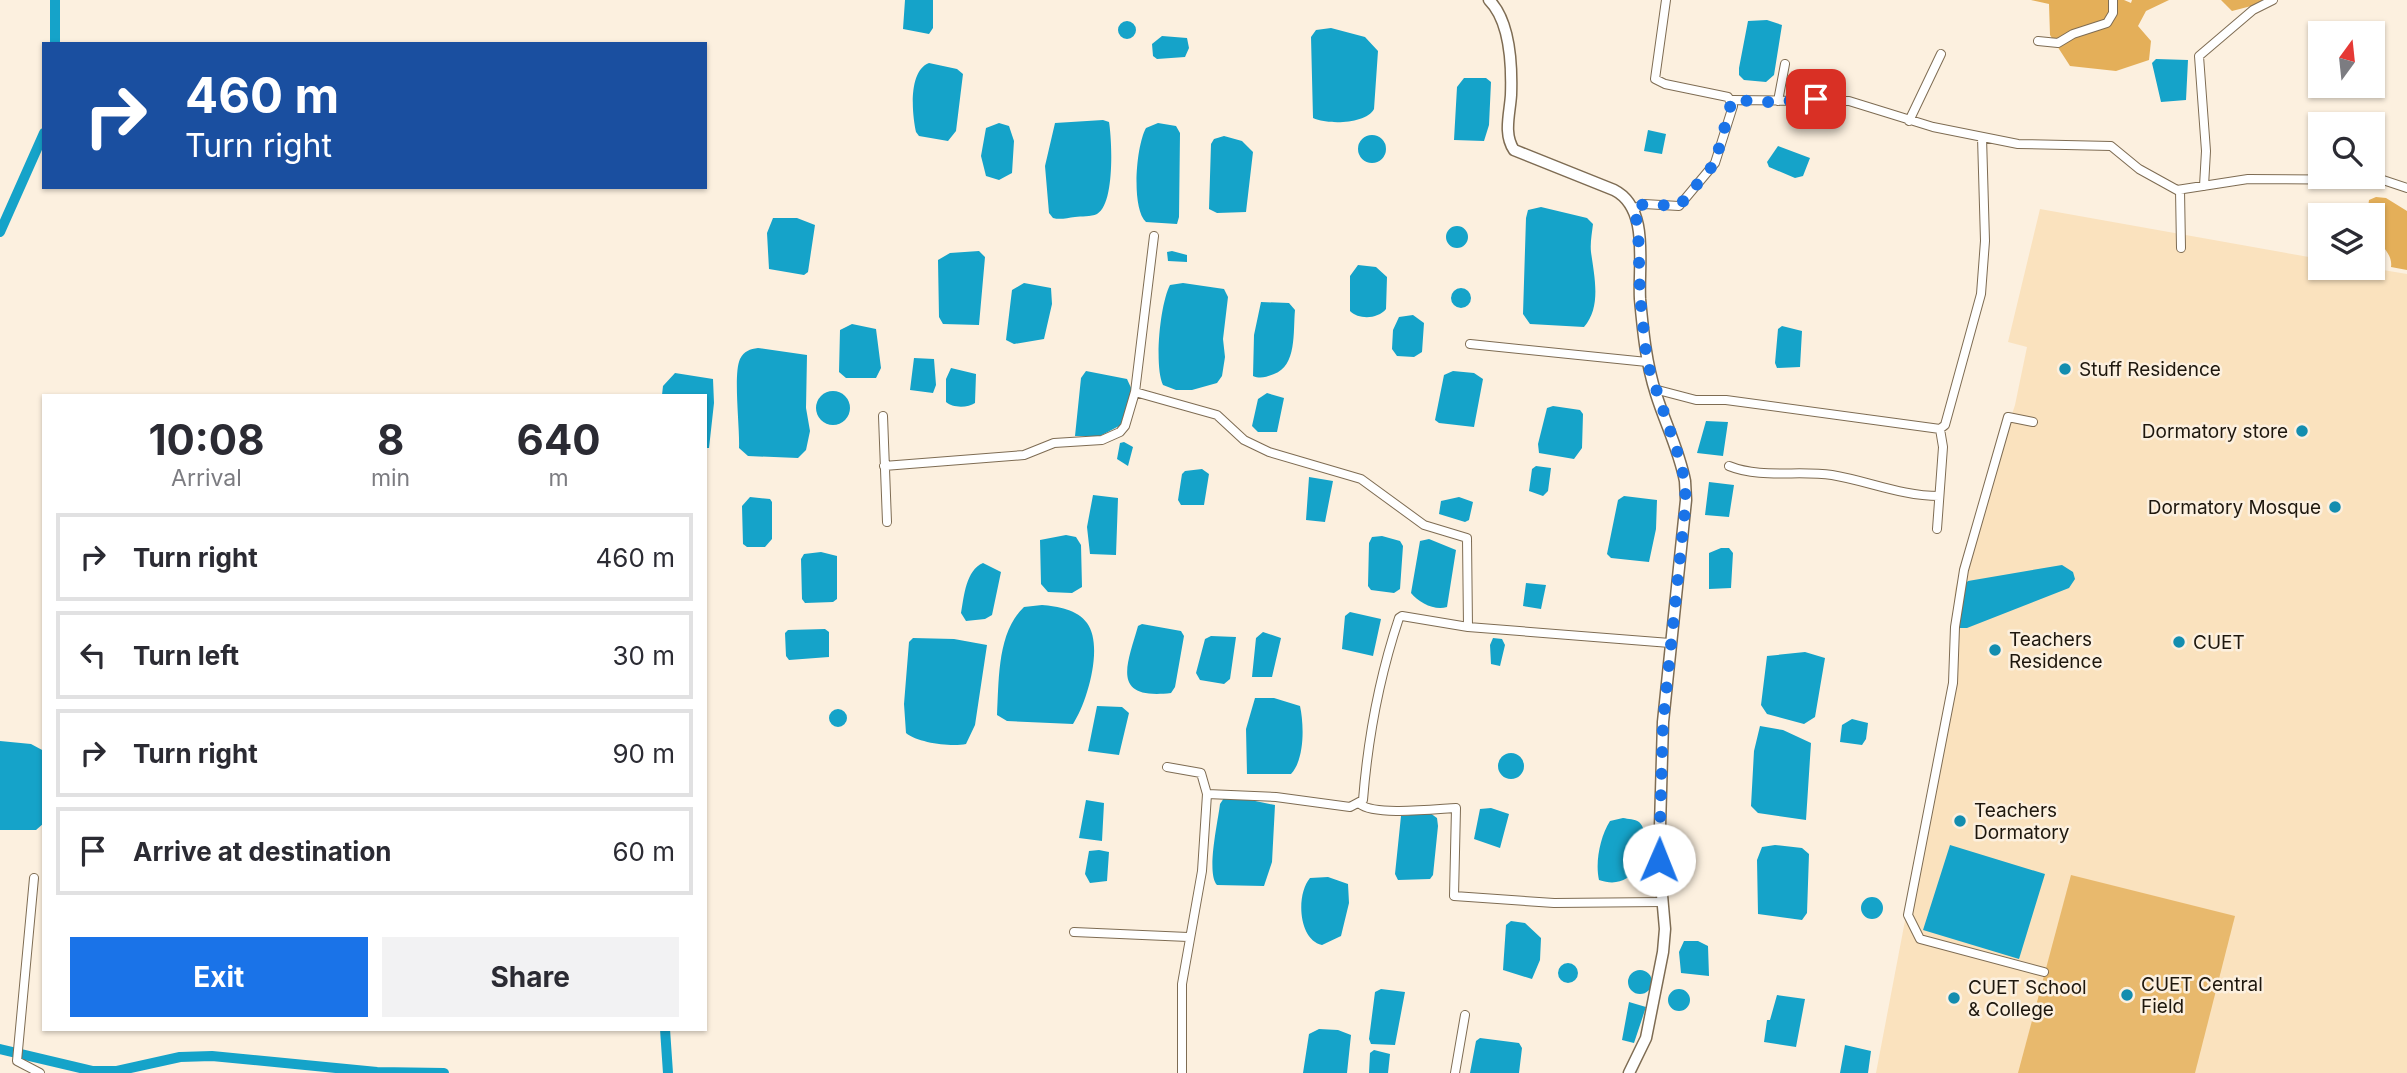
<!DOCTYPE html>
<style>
body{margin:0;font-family:Inter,sans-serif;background:#f2f2f3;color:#2b2b33;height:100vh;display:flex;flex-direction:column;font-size:26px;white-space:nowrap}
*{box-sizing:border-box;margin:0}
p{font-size:23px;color:#7c7c81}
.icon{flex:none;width:38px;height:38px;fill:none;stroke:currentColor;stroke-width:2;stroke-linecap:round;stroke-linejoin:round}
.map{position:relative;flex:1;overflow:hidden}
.panel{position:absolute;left:42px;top:394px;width:665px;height:637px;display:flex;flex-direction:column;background:#fff;border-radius:0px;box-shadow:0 2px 5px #0004}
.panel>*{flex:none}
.banner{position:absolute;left:42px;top:42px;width:665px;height:147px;border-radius:0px;box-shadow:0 2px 5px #0004;background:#1a4fa0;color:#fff;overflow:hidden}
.needle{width:46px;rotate:15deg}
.buttons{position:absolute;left:2308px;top:21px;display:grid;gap:14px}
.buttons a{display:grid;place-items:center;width:77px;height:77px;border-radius:0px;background:#fff;box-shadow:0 2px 5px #0004;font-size:35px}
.pin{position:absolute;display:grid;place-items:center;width:60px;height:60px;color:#fff;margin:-30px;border-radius:14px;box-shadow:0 4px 10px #0006}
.me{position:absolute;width:77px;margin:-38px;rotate:1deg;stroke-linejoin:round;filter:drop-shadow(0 0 5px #0008)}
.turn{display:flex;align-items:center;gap:24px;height:147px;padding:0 28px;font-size:32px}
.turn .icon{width:91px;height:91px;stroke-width:2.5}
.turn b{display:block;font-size:49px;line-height:60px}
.eta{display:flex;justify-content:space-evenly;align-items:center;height:119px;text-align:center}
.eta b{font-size:42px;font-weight:700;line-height:49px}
.action{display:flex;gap:14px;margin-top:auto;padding:14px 28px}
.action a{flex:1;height:80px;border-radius:0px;background:#1a73e8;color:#fff;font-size:28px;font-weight:700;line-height:80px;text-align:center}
.action a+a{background:#f2f2f3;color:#2b2b33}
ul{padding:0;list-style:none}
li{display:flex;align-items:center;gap:21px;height:88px;margin:0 14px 10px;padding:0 14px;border:4px solid #e1e1e2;border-radius:0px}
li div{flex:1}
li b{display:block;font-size:26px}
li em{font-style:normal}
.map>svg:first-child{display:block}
</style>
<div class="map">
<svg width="2407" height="1073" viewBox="0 0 2407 1073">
<rect width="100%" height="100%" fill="#fcf0df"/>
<!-- built -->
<path fill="#fae2be" d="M 2040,209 L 2320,259 L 2320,268 L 2371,268 L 2407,274 L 2407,1073 L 1876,1073 L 1948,695 L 1955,589 L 2015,405 L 2027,347 L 2008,342 Z"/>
<!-- green -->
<path fill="#e8b96d" d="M 2071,875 L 2235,916 L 2195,1073 L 2018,1073 Z"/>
<!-- forest -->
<path fill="#e4af59" d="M 2031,0 L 2124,0 L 2131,3 L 2132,0 L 2169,0 L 2146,11 L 2138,26 L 2151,41 L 2149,60 L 2116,71 L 2070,66 L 2050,35 L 2049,4 Z
M 2221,0 L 2262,0 L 2259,4 L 2232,11 Z
M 2376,197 L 2386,198 L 2407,211 L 2407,270 L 2391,267 C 2393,255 2381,244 2373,236 L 2373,215 L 2367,215 L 2369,200 Z"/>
<!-- water -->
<path fill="#15a3c9" d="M 905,0 L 933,0 L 933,28 L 929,34 L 903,29 Z
M 1767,20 L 1782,25 L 1774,75 L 1766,82 L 1744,80 L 1739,75 L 1739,68 L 1748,21 Z
M1118 30a9 9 0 1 1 18 0a9 9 0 1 1-18 0Z
M 1331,28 L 1365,37 L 1378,51 L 1374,109 C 1366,124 1328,125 1313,118 L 1311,37 L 1316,30 Z
M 1162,36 L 1187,38 L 1189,48 L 1185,57 L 1157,59 L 1153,56 L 1152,44 Z
M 2156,59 L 2188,60 L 2186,100 L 2161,102 L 2152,63 Z
M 929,63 L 957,69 L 963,74 L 956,131 L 948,141 L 919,136 L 916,132 C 912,114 908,71 929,63 Z
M 1464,78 L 1486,78 L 1491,82 L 1489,125 L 1484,141 L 1454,140 L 1457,87 Z
M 1103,120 L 1109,122 C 1112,140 1115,204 1097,214 C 1091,217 1081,216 1075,217 C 1067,218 1060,220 1053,218 L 1049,213 L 1045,166 L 1055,123 Z
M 999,123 L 1009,126 L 1014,141 L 1012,173 L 999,180 L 986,176 L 981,156 L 986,128 Z
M 1158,123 L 1176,126 L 1180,133 L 1179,217 L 1177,224 L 1146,222 C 1131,208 1136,146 1146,128 Z
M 1648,130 L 1666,134 L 1662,154 L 1644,151 Z
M1358 149a14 14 0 1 1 28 0a14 14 0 1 1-28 0Z
M 1224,136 L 1242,141 L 1253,152 L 1246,212 L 1217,213 L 1209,209 L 1211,144 L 1214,139 Z
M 1778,146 L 1810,158 L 1803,176 L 1795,178 L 1769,167 L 1767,162 Z
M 1541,207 L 1587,218 L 1593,224 C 1592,233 1590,243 1591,252 C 1594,275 1602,307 1584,327 L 1530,324 L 1523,314 L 1526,218 L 1528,210 Z
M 773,218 L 797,218 L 815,225 L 808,272 L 804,275 L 769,269 L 767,233 Z
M1446 237a11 11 0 1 1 22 0a11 11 0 1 1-22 0Z
M 979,251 L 985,257 L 979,325 L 943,324 L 939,317 L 938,260 L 950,253 Z
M 1172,251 L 1187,255 L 1187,262 L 1168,261 L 1167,252 Z
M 1358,265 L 1376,267 L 1387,277 L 1386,309 C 1378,319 1359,320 1350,311 L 1350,276 Z
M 1024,283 L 1051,288 L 1052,304 L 1044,339 L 1014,344 L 1006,340 L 1012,290 Z
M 1183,283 L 1224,289 L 1228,297 L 1223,339 L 1225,357 L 1222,376 L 1217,383 L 1192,390 L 1176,390 L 1163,385 C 1154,366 1160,304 1170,285 Z
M1451 298a10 10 0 1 1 20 0a10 10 0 1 1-20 0Z
M 1261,302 L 1289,303 L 1295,310 C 1293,332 1297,366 1274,374 C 1267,377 1260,379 1253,376 L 1254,335 Z
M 1413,315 L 1424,323 L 1422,352 L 1414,357 L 1397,356 L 1392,349 L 1393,330 L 1399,317 Z
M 852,324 L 876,329 L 881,368 L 876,378 L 846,378 L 839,372 L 840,330 Z
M 1782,326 L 1802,331 L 1800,367 L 1777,368 L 1775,363 L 1778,329 Z
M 758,348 L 807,355 L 806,408 L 810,431 L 806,450 L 798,458 L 748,456 L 739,448 C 740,428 733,374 740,359 C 744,351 750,349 758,348 Z
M 914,358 L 934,359 L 936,385 L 933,393 L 910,390 Z
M 951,368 L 976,374 L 975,403 C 968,408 952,408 946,402 L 946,379 Z
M 1086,371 L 1127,379 L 1132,390 L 1121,425 L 1100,436 L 1075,436 L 1081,378 Z
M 1453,371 L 1474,373 L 1483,379 L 1474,427 L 1439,423 L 1435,420 L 1444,375 Z
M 675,373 L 713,379 L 714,403 L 709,448 L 705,448 L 705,396 L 662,395 L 663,386 Z
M816 408a17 17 0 1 1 34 0a17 17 0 1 1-34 0Z
M 1267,393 L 1284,398 L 1277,432 L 1258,432 L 1252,426 L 1258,399 Z
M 1553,406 L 1580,410 L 1583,414 L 1582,448 L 1574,459 L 1539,453 L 1538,444 L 1547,408 Z
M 1706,421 L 1728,422 L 1723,456 L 1697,453 Z
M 1124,442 L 1133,447 L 1128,466 L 1117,459 L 1120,443 Z
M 1536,466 L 1551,468 L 1548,491 L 1543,496 L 1529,491 L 1532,469 Z
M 1202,469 L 1209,474 L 1204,505 L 1181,505 L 1178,500 L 1182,474 L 1185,471 Z
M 1309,477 L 1333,481 L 1325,522 L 1306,520 Z
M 1709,482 L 1734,485 L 1729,517 L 1705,515 Z
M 1093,495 L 1118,498 L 1116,555 L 1090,554 L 1087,527 Z
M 1624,496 L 1657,500 L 1656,529 L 1649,562 L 1611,558 L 1607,554 L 1618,500 Z
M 750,497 L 770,499 L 772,502 L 772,539 L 765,547 L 747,547 L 743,544 L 742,506 Z
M 1459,497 L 1473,502 L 1469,520 L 1465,522 L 1439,514 L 1441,501 Z
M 1066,535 L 1076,537 L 1081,545 L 1082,587 L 1072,593 L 1048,592 L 1041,584 L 1040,540 Z
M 1382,536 L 1400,541 L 1403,546 L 1400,589 L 1394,593 L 1371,590 L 1368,586 L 1369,543 L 1372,537 Z
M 1429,539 L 1456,550 L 1447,607 C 1435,611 1419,603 1411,593 L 1420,541 Z
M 1721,548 L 1729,548 L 1733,553 L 1731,588 L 1709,589 L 1709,553 Z
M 821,552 L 837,556 L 837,599 L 833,602 L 805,603 L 802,599 L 801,559 L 804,554 Z
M 983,563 L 1001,572 L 992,615 L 985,619 L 966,621 L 961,613 C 964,596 966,570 983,563 Z
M 2062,565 L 2073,572 L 2075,579 L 2069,588 L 1967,628 L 1957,628 L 1964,585 L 1968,581 Z
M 1526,583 L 1546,585 L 1541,609 L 1523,606 Z
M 1042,605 C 1057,606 1078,610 1087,623 C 1104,646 1087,703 1073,724 L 1007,721 L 997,715 C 999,681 997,632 1024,607 Z
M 1350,612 L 1381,619 L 1373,656 L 1342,649 L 1345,616 Z
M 1142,624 L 1181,631 L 1184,636 L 1175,687 L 1171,693 C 1110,700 1127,665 1138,626 Z
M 825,629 L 829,632 L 829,657 L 789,660 L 786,656 L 785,633 L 788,630 Z
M 1263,632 L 1281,638 L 1272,677 L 1252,677 L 1256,638 Z
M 1211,636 L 1236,637 L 1230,679 L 1224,684 L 1200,680 L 1196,673 L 1205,639 Z
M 913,638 L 954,639 L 987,645 L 975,725 L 966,744 C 951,747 918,743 906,733 L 904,704 L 909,642 Z
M 1493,638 L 1502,639 L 1505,645 L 1500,666 L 1491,664 L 1490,645 Z
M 1805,652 L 1825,658 L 1815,717 L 1804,724 L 1767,714 L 1761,705 L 1767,656 Z
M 1255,698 L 1274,698 L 1300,706 C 1304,724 1305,759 1291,774 L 1247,774 L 1246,729 Z
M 1097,706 L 1122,707 L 1129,713 L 1119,755 L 1088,751 Z
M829 718a9 9 0 1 1 18 0a9 9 0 1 1-18 0Z
M 1852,719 L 1868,723 L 1866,739 L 1862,745 L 1840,742 L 1842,725 Z
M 1760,726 L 1783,730 L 1811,743 L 1806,820 L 1758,813 L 1751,806 L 1754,751 Z
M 0,741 L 31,744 L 44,751 L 44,823 L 36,830 L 0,830 Z
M1498 766a13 13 0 1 1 26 0a13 13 0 1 1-26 0Z
M 1241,798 L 1275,805 L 1272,862 L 1264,886 L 1217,885 C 1206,873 1218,822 1220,804 L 1224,798 Z
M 1086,800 L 1104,803 L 1102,841 L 1079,838 Z
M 1491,808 L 1509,814 L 1500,848 L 1474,839 L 1480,809 Z
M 1430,813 L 1437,818 L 1438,826 L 1433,875 L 1430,879 L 1398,880 L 1395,874 L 1401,816 Z
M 1623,818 C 1628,819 1635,819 1639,822 C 1654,835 1642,895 1599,880 C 1595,862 1600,837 1610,821 Z
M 1775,845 L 1802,848 L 1809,854 L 1807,913 L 1802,920 L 1758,914 L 1757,860 L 1762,847 Z
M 1950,845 L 2045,874 L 2019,959 L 1923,930 Z
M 1099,850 L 1109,852 L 1107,881 L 1090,883 L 1085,874 L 1089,851 Z
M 1328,877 L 1348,884 L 1349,903 L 1341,936 L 1322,945 C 1298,940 1296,894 1310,878 Z
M1861 908a11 11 0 1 1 22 0a11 11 0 1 1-22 0Z
M 1511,921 L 1525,923 L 1541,938 L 1540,960 L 1532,979 L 1503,970 L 1506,925 Z
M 1684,941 L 1698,941 L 1708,946 L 1709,976 L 1681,973 L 1679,952 Z
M1558 973a10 10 0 1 1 20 0a10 10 0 1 1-20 0Z
M1628 982a12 12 0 1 1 24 0a12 12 0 1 1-24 0Z
M1668 1000a11 11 0 1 1 22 0a11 11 0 1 1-22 0Z
M 1381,989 L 1405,992 L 1395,1045 L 1371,1044 L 1369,1039 L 1375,992 Z
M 1777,995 L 1805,999 L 1796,1047 L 1764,1042 L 1767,1020 L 1770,1020 Z
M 1629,1002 L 1646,1007 L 1634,1043 L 1622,1040 Z
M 1319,1029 L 1338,1030 L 1351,1035 L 1347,1073 L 1303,1073 L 1309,1034 Z
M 1480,1038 L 1519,1043 L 1522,1048 L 1519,1073 L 1470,1073 L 1476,1041 Z
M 1845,1045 L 1871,1051 L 1868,1073 L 1840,1073 Z
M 1374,1050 L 1390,1054 L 1388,1073 L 1369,1073 L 1370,1053 Z"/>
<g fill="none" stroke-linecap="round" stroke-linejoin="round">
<!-- canal -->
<path stroke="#15a3c9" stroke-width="10" d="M 55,44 L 55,0
M 0,232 L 44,133
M 665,1029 L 668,1073
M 0,1049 L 93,1071 L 117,1071 L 180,1057 L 212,1056 L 377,1072 L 444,1073"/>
<!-- street casing -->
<g stroke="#7e6c53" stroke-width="10">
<path id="street" d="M 2038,41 L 2058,43 L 2073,34 L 2107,23 L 2113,13 L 2113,0
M 1733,100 L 1849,101 L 1933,127 L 2018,144 L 2111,146 L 2139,169 L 2177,190 L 2248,179 L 2383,180 L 2407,188
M 1778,101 L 1785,64
M 1909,121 L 1941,54
M 2204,186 L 2206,151 L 2199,56 L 2253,10 L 2273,0
M 2180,190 L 2181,248
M 1633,209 L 1644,204 L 1679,206 L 1715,163 L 1733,106 L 1728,97 L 1665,84 L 1655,79 L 1666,0
M 1470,344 L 1647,362
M 1654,389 L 1696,400 L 1726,400 L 1940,429 L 1945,425 L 1981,294 L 1985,241 L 1982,137
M 1135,392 L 1217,415 L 1244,440 L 1269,452 L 1361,479 L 1424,525 L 1467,538 L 1468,627
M 883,416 L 887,522
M 2033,422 L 2008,417 L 1964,570 L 1955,627 L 1953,683 L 1908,915 L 1920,939 L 2044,972
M 884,466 L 1024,455 L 1054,443 L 1102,440 L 1120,432 L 1125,426 L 1135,392 L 1154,236
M 1729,466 C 1761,479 1798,470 1832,475 C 1868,481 1902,496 1939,496
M 1937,529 L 1943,447 L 1940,429
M 1167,767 L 1201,773 L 1207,794 L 1202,871 L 1182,984 L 1182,1073
M 1207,794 L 1276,797 L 1350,807 L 1363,800 C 1368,737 1379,678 1399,618 L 1402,616 L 1468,627 L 1670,643
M 1360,804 C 1374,816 1436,809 1456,808 L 1454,896 L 1554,903 L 1663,902
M 34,878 L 17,1061 L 40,1073
M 1074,932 L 1188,937
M 1455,1073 L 1465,1015"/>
</g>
<!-- secondary casing -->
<g stroke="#7e6c53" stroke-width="13">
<path id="secondary" d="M 1489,0 C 1511,22 1512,66 1511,95 C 1510,113 1503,134 1514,150 L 1614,190 C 1650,208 1638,265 1640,299 C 1643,331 1646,363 1656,394 C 1665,423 1679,450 1685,481 L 1686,500 L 1663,722 L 1659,861 L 1665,929 L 1663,952 L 1646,1038 L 1629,1073"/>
</g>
<!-- street -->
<use href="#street" stroke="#fff" stroke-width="8"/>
<!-- secondary -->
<use href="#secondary" stroke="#fff" stroke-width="10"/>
</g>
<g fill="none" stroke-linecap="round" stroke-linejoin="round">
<!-- route -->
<path stroke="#1a73e8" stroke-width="12" stroke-dasharray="0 21.6" d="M 1659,860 L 1663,722 L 1686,500 L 1682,466 L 1647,362 L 1640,296 L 1638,225 L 1633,209 L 1644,204 L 1679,206 L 1715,163 L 1732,100 L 1768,102 L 1816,99"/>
</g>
<!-- markers -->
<g fill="#138daf" stroke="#fcf0df" stroke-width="2.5">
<circle cx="2065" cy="369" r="7"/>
<circle cx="2302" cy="431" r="7"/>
<circle cx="2335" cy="507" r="7"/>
<circle cx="2179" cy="642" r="7"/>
<circle cx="1995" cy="650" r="7"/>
<circle cx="1960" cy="821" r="7"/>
<circle cx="2127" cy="995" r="7"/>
<circle cx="1954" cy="998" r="7"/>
</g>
<g text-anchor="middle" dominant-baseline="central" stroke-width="5" stroke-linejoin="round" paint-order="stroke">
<!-- poi labels -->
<g font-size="19" fill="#1e170d" stroke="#fcf0df" text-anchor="start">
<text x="2079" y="369">Stuff Residence</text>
<text x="2288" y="431" text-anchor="end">Dormatory store</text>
<text x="2321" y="507" text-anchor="end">Dormatory Mosque</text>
<text x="2009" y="639">Teachers<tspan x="2009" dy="22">Residence</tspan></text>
<text x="2193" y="642">CUET</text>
<text x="1974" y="810">Teachers<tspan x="1974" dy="22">Dormatory</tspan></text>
<text x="2141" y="984">CUET Central<tspan x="2141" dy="22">Field</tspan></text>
<text x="1968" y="987">CUET School<tspan x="1968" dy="22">&amp; College</tspan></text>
</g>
</g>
</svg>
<div class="buttons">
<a><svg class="needle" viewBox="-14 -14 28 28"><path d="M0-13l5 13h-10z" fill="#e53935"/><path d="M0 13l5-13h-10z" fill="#7c7c81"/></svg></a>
<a><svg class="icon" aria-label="search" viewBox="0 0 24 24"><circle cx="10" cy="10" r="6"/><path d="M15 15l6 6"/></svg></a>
<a><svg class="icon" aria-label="layers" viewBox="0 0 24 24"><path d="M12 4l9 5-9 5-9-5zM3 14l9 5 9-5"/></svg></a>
</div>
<div class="pin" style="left:1816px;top:99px;background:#d93025"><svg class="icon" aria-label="arrive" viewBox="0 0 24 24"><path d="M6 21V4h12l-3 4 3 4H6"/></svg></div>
<svg class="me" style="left:1659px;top:860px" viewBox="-20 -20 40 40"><circle r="19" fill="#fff"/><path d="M0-13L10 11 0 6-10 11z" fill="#1a73e8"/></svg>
<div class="banner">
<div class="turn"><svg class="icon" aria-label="right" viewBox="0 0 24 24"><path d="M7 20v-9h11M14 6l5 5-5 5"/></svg><div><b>460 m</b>Turn right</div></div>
</div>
<section class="panel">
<div class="eta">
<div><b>10:08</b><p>Arrival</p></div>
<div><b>8</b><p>min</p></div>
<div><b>640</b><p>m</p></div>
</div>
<ul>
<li><svg class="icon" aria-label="right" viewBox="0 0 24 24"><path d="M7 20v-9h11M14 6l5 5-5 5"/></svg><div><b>Turn right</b></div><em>460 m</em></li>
<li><svg class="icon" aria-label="left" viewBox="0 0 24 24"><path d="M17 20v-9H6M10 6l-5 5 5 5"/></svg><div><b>Turn left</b></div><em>30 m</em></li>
<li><svg class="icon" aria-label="right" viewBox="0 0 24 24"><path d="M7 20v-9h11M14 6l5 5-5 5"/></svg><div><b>Turn right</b></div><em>90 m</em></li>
<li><svg class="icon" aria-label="arrive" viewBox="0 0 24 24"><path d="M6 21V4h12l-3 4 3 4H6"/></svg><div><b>Arrive at destination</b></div><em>60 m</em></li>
</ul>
<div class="action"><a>Exit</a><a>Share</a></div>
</section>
</div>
